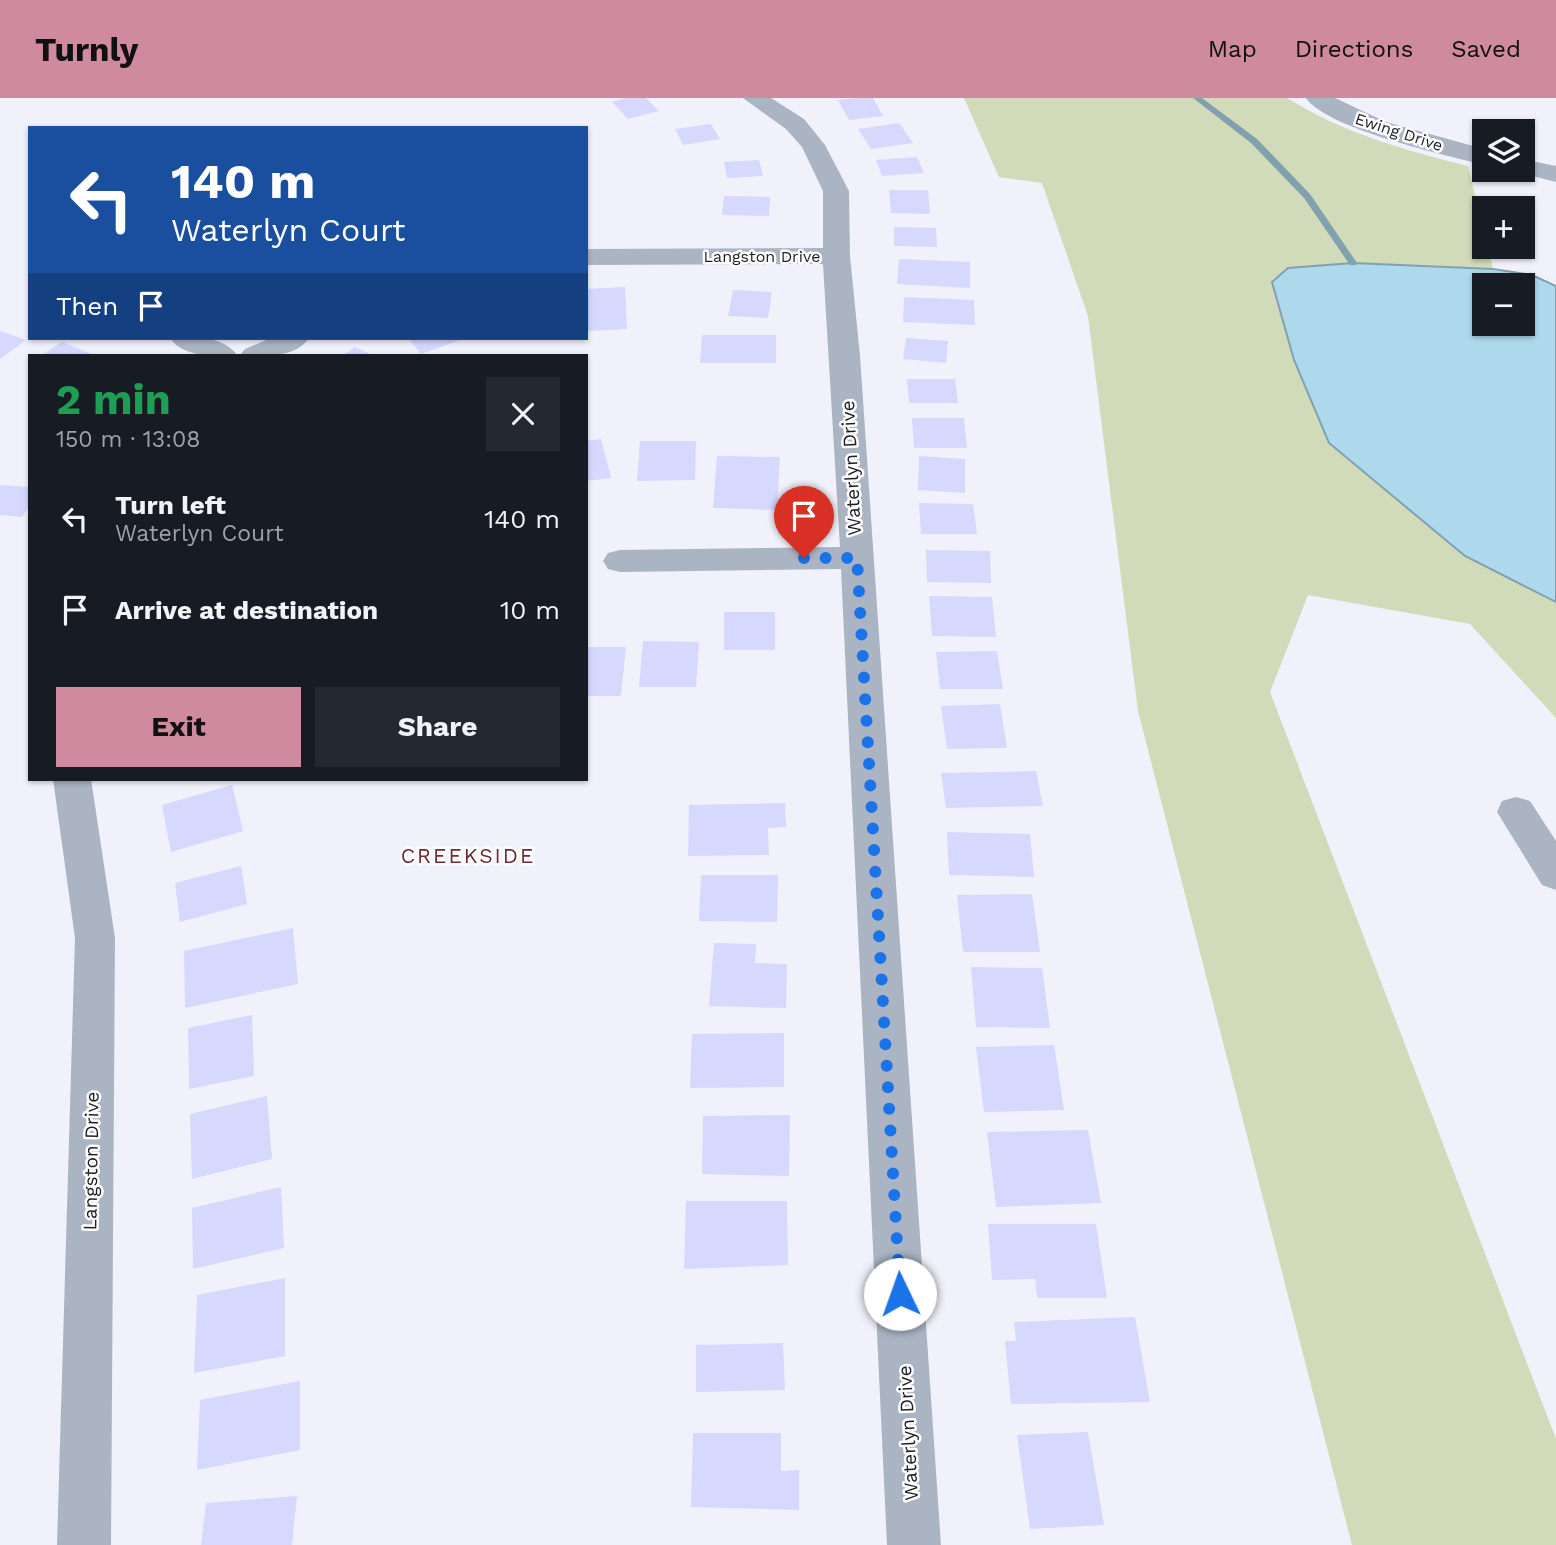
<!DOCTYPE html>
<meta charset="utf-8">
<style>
body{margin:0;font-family:"Work Sans",sans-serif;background:#242831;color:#f1f3f6;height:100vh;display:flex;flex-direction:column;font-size:26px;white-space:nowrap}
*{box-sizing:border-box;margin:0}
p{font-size:23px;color:#9ea1a6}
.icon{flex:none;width:38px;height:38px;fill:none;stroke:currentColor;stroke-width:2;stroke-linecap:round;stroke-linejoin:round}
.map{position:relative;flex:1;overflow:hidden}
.details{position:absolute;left:28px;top:256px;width:560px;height:427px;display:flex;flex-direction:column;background:#171b24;border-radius:0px;box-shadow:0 2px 5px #0004}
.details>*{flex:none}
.guide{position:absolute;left:28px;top:28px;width:560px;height:214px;border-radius:0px;box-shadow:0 2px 5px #0004;background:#1a4fa0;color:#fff;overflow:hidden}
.buttons{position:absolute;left:1472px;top:21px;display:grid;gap:14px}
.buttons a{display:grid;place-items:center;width:63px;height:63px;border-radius:0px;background:#171b24;box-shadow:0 2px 5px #0004;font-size:35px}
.pin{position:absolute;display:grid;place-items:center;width:60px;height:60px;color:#fff;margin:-72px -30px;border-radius:50% 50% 50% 0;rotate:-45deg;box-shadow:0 0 7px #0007}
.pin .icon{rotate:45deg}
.me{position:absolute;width:77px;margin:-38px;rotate:357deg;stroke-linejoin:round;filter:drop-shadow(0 0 5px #0008)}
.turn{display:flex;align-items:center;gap:24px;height:147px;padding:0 28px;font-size:32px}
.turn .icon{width:91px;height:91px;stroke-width:2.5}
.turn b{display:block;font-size:49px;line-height:60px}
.then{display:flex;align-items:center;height:66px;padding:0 28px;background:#0003;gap:14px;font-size:26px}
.round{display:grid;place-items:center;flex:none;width:74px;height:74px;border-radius:0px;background:#242831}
.headline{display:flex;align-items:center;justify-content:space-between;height:119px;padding:0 28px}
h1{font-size:42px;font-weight:700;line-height:52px;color:#1e9e55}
.primary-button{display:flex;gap:14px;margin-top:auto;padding:14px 28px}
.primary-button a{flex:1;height:80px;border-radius:0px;background:#cf8aa0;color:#111;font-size:28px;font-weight:700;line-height:80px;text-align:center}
.primary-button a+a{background:#242831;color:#f1f3f6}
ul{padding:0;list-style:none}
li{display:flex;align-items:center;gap:21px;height:91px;padding:0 28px}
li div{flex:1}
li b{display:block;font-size:26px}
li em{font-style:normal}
header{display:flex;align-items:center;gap:42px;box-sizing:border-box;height:98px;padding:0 35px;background:#cf8aa0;color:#111}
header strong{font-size:33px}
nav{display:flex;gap:38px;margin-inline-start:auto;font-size:24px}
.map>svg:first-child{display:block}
</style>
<header>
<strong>Turnly</strong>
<nav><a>Map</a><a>Directions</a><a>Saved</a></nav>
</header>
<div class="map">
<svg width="1556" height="1447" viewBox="0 0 1556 1447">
<rect width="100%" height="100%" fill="#f1f1fb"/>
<!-- green -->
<path fill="#d1dab9" d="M 964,0 L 1287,0 C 1343,35 1404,52 1468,68 L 1484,134 L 1484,149 L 1488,149 L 1493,171 L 1353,165 L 1288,170 L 1272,185 L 1294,262 L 1329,345 L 1465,458 L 1556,504 L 1556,620 L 1470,526 L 1308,497 L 1270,594 L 1556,1341 L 1556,1447 L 1352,1447 L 1138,613 L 1088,218 L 1042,85 L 999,79 Z"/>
<!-- water -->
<path fill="#aed9ec" stroke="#82a1af" stroke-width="2" fill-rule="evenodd" d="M 1353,165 L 1493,171 L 1532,177 L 1556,188 L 1556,504 L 1465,458 L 1329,345 L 1294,262 L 1272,184 L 1288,170 ZM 1484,187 L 1522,187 L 1522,226 L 1484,226 Z"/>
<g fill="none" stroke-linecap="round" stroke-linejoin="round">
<!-- stream -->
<path fill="#82a1af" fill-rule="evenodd" d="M 1193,0 L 1202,0 L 1257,41 L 1310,96 L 1357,165 L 1356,167 L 1350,167 L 1304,100 L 1251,45 Z"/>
</g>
<!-- building -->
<path fill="#d6d8fe" d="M 626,0 L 646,0 L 659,13 L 628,21 L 612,4 Z
M 857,0 L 873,0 L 883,18 L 849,22 L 838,2 Z
M 899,25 L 913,45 L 871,51 L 858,31 Z
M 711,26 L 720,41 L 683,47 L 675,31 Z
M 917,59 L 924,75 L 882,78 L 876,62 Z
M 759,62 L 763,78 L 727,80 L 724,64 Z
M 889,92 L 928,92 L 930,116 L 891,115 Z
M 724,98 L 770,99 L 769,118 L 722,117 Z
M 894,129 L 936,130 L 937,149 L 894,148 Z
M 899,161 L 970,164 L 970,190 L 897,186 Z
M 625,189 L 627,231 L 586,233 L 586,191 Z
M 733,192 L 772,194 L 768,220 L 728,218 Z
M 904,199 L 974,202 L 975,227 L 903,224 Z
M 0,233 L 26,242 L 0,261 Z
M 702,237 L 776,237 L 776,265 L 700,265 Z
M 408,240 L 466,240 L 421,256 Z
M 906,240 L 948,243 L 946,265 L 903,261 Z
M 62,244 L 94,257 L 42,257 Z
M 355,249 L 372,257 L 343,257 Z
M 907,281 L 955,281 L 958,305 L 909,305 Z
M 912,320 L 964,320 L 967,350 L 914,350 Z
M 601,341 L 611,380 L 586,383 L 586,343 Z
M 640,343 L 696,343 L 695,382 L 637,383 Z
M 717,358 L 780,359 L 777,412 L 713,410 Z
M 919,358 L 965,361 L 965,395 L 918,392 Z
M 0,387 L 30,389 L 30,408 L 22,419 L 0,417 Z
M 919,405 L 973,406 L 977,436 L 921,436 Z
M 926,452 L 990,453 L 991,485 L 927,484 Z
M 929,498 L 992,499 L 996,539 L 932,538 Z
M 724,514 L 775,514 L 775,552 L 724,552 Z
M 643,543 L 699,544 L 696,589 L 639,589 Z
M 586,549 L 626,549 L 621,598 L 586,598 Z
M 997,553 L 1003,591 L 940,591 L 936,554 Z
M 1000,606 L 1007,650 L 947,651 L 941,608 Z
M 1036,673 L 1043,708 L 946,710 L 941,675 Z
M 232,687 L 243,733 L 171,754 L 162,707 Z
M 785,705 L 786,729 L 768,730 L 769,757 L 688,758 L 689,707 Z
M 947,734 L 1030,736 L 1034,779 L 949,777 Z
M 241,768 L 247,806 L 180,824 L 175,785 Z
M 701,777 L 778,777 L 777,824 L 699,823 Z
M 1032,796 L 1040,854 L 963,854 L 957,797 Z
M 293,830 L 298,886 L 185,910 L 184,853 Z
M 714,845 L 756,846 L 755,865 L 787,866 L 786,910 L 709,908 Z
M 971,869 L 1042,870 L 1050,930 L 976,929 Z
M 252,917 L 254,978 L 189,991 L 188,930 Z
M 784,935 L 784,989 L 690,990 L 692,936 Z
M 1054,947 L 1064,1012 L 984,1014 L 976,949 Z
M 267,998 L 272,1061 L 192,1081 L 190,1016 Z
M 790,1017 L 789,1078 L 702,1076 L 703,1018 Z
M 1088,1032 L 1101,1105 L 996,1109 L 987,1034 Z
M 281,1089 L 284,1150 L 193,1171 L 192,1110 Z
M 686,1103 L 787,1103 L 788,1167 L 684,1171 Z
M 988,1126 L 1096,1126 L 1107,1200 L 1037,1200 L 1035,1181 L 992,1182 Z
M 285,1180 L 285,1258 L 194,1275 L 197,1197 Z
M 1135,1219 L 1150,1304 L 1011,1306 L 1005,1243 L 1016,1243 L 1014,1224 Z
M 783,1245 L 785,1292 L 696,1294 L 696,1247 Z
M 300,1283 L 300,1352 L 197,1372 L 200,1302 Z
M 1088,1334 L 1104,1427 L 1030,1431 L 1017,1337 Z
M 693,1335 L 781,1335 L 781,1373 L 799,1372 L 799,1412 L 691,1409 Z
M 297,1398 L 292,1447 L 201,1447 L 206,1405 Z"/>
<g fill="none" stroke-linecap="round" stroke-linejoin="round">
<!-- street -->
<path fill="#aab4c3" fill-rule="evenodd" d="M 743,0 L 771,0 L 804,21 L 825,47 L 849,93 L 850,158 L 860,258 L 941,1447 L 887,1447 L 841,471 L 620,474 L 608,471 L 603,463 L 608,455 L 620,452 L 840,449 L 823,166 L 586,167 L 586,151 L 823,150 L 823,93 L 802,49 L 786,31 Z
M 1306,0 L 1335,0 L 1386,24 L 1484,51 L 1484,67 C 1446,57 1327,31 1306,0 Z
M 1522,61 L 1556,68 L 1556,84 L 1513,73 L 1522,72 Z
M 170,240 C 192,240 222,236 237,257 C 215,258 183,260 170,240 Z
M 271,240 L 309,240 C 295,261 262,258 240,257 L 245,251 Z
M 53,681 L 91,681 L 115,840 L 111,1447 L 57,1447 L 75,840 Z
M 1516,699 L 1530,703 L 1556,743 L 1556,792 L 1542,787 L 1497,714 L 1502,703 Z"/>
</g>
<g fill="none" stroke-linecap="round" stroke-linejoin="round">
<!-- route -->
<path stroke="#1a73e8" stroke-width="12" stroke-dasharray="0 21.6" d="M 804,460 L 857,460 L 900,1196"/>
</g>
<g text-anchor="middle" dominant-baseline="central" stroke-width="5" stroke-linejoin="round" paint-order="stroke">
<!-- far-street labels -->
<g font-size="16" fill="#1d1d20" stroke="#fff">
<text transform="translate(1399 34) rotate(18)">Ewing Drive</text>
<text x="762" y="158">Langston Drive</text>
</g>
<!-- street labels -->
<g font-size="19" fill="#1d1d20" stroke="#fff">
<text transform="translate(851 370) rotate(-93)">Waterlyn Drive</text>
<text transform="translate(91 1063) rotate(-89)">Langston Drive</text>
<text transform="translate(908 1335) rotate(-93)">Waterlyn Drive</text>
</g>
<!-- neighbourhood labels -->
<g font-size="21" letter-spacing="2" fill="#6f2933" stroke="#fff">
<text x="468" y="757">CREEKSIDE</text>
</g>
</g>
</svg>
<div class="buttons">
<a><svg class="icon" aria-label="layers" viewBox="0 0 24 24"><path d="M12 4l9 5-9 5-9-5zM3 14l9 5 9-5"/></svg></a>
<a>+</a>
<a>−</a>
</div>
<div class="pin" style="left:804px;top:460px;background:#d93025"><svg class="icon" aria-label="arrive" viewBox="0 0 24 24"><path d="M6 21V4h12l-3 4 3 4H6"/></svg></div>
<svg class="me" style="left:900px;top:1196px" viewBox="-20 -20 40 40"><circle r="19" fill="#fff"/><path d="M0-13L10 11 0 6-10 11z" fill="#1a73e8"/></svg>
<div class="guide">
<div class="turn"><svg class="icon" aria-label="left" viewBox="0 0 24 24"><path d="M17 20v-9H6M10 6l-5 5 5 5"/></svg><div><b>140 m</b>Waterlyn Court</div></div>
<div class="then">Then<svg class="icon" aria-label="arrive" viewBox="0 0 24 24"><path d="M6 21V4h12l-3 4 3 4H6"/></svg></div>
</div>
<section class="details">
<div class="headline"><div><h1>2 min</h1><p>150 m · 13:08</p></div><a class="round"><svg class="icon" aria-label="close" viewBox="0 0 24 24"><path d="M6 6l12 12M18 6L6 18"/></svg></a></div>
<ul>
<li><svg class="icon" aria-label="left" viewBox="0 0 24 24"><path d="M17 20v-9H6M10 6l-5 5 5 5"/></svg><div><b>Turn left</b><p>Waterlyn Court</p></div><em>140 m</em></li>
<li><svg class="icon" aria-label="arrive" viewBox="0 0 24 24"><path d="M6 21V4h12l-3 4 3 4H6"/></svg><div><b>Arrive at destination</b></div><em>10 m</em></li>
</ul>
<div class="primary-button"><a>Exit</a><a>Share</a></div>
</section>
</div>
